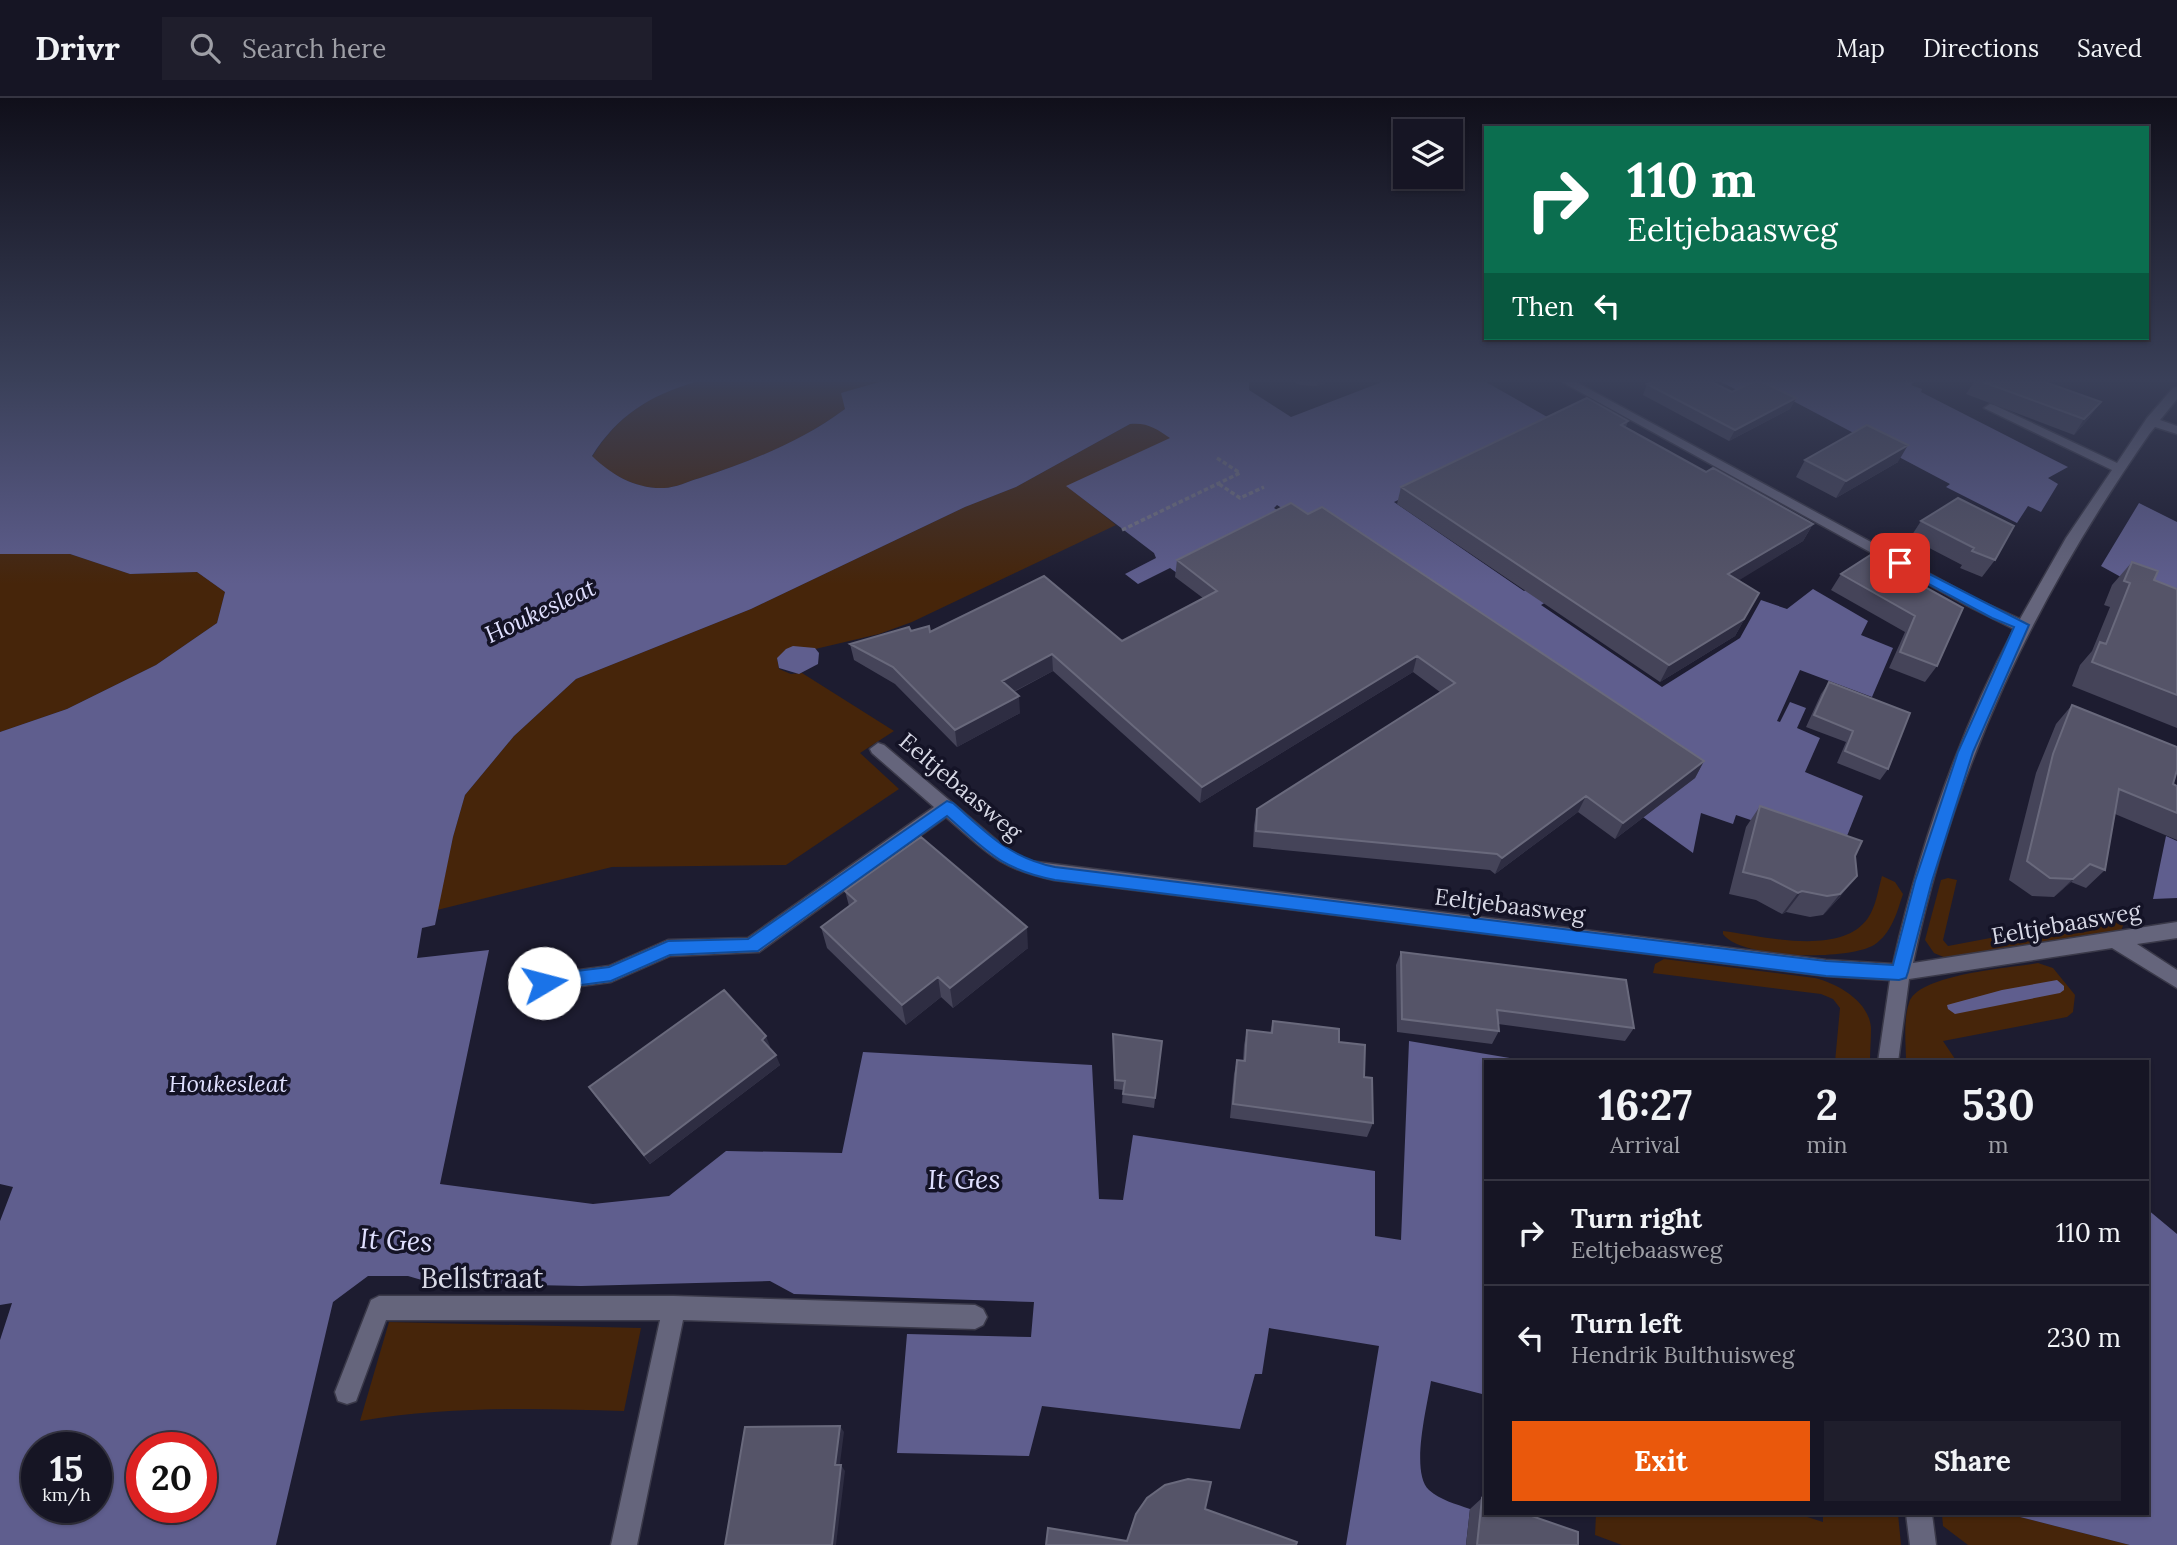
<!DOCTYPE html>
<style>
body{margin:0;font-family:Lora,serif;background:#1f1e2c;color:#f1f3f6;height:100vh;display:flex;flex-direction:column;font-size:26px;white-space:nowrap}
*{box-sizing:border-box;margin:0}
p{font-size:23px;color:#9e9fa6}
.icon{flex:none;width:38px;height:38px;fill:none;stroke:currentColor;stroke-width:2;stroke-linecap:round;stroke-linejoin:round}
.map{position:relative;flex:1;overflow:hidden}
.drawer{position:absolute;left:1484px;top:962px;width:665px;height:455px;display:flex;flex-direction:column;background:#161524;border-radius:0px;box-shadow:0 2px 5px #0004,0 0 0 2px #353441}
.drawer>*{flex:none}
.top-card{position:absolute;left:1484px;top:28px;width:665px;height:214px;border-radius:0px;box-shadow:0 2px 5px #0004,0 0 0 2px #353441;background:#0b6e4f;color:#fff;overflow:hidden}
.controls{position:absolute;left:1393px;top:21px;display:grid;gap:14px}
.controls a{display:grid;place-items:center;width:70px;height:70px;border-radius:0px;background:#161524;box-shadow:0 2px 5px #0004,0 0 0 2px #353441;font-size:35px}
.speed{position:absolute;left:21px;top:1334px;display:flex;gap:14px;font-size:35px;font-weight:700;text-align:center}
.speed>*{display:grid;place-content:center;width:91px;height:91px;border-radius:50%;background:#161524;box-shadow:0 2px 5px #0004,0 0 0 2px #353441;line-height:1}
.speed small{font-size:18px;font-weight:400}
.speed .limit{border:10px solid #d22;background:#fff;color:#111}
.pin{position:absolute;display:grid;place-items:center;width:60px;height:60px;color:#fff;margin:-30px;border-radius:14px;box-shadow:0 4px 10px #0006}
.me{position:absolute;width:77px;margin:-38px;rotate:82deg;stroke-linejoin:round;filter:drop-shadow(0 0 5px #0008)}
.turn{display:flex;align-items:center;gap:24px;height:147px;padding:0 28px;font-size:32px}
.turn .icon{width:91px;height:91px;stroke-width:2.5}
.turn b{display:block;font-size:49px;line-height:60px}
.then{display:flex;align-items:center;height:66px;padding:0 28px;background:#0003;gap:14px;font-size:26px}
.eta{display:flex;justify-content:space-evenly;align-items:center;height:119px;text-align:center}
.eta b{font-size:42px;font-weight:700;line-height:49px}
.action{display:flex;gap:14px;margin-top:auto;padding:14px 28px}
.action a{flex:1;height:80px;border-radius:0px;background:#ea580c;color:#fff;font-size:28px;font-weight:700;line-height:80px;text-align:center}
.action a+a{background:#1f1e2c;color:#f1f3f6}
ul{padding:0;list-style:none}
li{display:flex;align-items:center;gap:21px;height:105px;padding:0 28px;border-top:2px solid #353441}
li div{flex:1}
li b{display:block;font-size:26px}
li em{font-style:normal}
header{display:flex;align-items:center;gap:42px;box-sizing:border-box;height:98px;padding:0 35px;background:#161524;border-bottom:2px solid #353441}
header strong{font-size:33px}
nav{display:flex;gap:38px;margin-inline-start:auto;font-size:24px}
.search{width:490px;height:63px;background:#1f1e2c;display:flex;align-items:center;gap:18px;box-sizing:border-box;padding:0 24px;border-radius:0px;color:#9e9fa6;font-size:26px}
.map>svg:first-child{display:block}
</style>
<header>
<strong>Drivr</strong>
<div class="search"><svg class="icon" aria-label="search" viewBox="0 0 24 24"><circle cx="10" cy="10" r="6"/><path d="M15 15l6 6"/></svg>Search here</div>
<nav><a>Map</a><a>Directions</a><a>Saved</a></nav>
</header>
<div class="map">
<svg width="2177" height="1447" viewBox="0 0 2177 1447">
<rect width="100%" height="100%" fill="#1d1c30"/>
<!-- green -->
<path fill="#46250a" d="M 695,284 L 879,284 L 842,295 L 845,311 C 801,344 752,363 700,380 C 689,383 675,390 664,390 C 635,391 612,377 592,359 C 618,317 649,298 695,284 Z
M 1138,325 L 1151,327 L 1171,340 L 1067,388 L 1116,427 L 912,524 L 879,536 L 777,560 L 779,571 L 791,576 L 802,575 L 894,633 L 860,655 L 899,691 L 786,767 L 612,769 L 437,812 L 453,739 L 465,697 L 514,638 L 576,581 L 751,511 L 965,409 L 1016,389 L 1130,326 Z
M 7,455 L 70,456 L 130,476 L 197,474 L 225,494 L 217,525 L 156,567 L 67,611 L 0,634 L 0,456 Z
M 1882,778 L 1895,784 L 1903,796 C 1897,814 1892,835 1874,847 C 1847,863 1741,861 1723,836 L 1723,833 C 1763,838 1841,859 1868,820 C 1876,808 1878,792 1882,778 Z
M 1948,780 L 1957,782 L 1943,842 L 1948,848 L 2128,814 L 2121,833 L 1946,860 L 1934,855 L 1925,842 L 1941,782 Z
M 1664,861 L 1815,880 C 1838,886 1869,903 1871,930 C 1871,941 1870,953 1870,964 L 1835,964 L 1840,910 L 1833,901 L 1821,896 L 1653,875 L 1655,866 Z
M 2038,865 L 2053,870 L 2075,897 L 2073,914 L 2067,919 L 1943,943 L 1957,964 L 1906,964 C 1906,946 1903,923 1909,905 C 1917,876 2010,870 2038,865 Z
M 389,1224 L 641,1230 L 624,1313 C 536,1310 447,1308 360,1323 Z
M 1596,1416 L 1798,1416 L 1823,1424 L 1823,1416 L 1898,1416 L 1901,1447 L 1622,1447 L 1595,1437 Z
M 1942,1416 L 2008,1416 L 2130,1447 L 1968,1447 L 1943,1428 Z"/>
<!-- water -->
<path fill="#5f5e8e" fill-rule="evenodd" d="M 0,284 L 695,284 C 649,298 618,317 592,358 C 612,377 635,391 664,390 C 675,390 689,383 700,380 C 751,363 801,344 845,311 L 841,295 L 879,284 L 1249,284 L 1249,292 L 1291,319 L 1382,284 L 1486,284 L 1549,320 L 1553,327 L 1394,404 L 1524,493 L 1587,459 L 1606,470 L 1541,507 L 1662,589 L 1740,540 L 1761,502 L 1787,511 L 1813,491 L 1868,523 L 1861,537 L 1893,550 L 1872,599 L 1800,572 L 1777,623 L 1780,624 L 1790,604 L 1806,610 L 1797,630 L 1820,640 L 1805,674 L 1863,698 L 1841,753 L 1736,717 L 1733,726 L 1701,715 L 1693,755 L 1643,719 L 1694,679 L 1277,407 L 1274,410 L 1285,417 L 1177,475 L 1170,470 L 1138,486 L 1125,476 L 1156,460 L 1154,455 L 1066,388 L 1170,340 C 1157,331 1147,324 1130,326 L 1016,389 L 965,409 L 751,511 L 576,581 L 514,638 L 465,697 L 453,739 L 435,827 L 422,830 L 417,860 L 489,852 L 440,1086 L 593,1106 L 669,1098 L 726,1053 L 842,1055 L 863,954 L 1092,967 L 1099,1101 L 1123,1102 L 1133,1037 L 1375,1073 L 1375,1138 L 1401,1142 L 1409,943 L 1534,964 L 1486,964 L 1486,1297 L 1431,1283 C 1427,1309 1410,1374 1429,1392 C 1440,1402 1456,1406 1470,1411 L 1466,1447 L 1346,1447 L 1379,1248 L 1269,1230 L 1262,1276 L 1255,1276 L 1240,1331 L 1042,1308 L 1029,1358 L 897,1355 L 907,1236 L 1031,1239 L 1034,1204 L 794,1196 L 770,1183 L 581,1188 L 432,1185 L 408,1178 L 368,1178 L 333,1204 L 276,1447 L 0,1447 L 0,1242 L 12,1205 L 0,1207 L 0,1123 L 13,1089 L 0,1086 L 0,634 L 67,611 L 156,567 L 217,525 L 225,494 L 197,474 L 130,476 L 70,456 L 0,456 ZM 37,1349 L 96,1349 L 96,1409 L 37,1409 ZM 142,1349 L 201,1349 L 201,1409 L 142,1409 Z
M 1721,284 L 1914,284 L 1911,287 L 1922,291 L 1921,294 L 2068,369 L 2048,380 L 2058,386 L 2041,414 L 2028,408 L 2017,425 L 1946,389 L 1950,386 L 1759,285 L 1741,294 Z
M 2139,405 L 2177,424 L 2177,510 L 2101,468 Z
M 793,548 L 815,550 L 819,555 L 818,566 L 799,576 L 779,570 L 777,560 L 786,551 Z
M 2166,738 L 2177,743 L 2177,800 L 2153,801 Z
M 2057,882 L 2064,888 L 2064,892 L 2060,895 L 1955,916 L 1948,911 L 1947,907 L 2002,892 Z
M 2147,1111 L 2177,1136 L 2177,1447 L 2130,1447 L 2008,1416 L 2147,1416 Z"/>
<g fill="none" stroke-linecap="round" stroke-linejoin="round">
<!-- minor casing -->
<g stroke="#3a3949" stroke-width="3">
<path id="minor" d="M 1562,284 L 1576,284 L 1976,501 L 2020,521 L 2066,440 L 2112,372 L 1984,310 L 1990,306 L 1994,307 L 2117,365 L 2147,320 L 2173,290 L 2177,289 L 2177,301 L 2160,322 L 2177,328 L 2177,336 L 2155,329 L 2150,335 C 2035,500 1955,665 1913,865 L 2177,824 L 2177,840 L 2137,846 L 2177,872 L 2177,890 L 2112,850 L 1909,881 L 1898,964 L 1878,964 L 1890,882 L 1826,878 L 1054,782 C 1000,771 986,754 946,719 L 759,854 L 670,858 L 611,884 L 521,896 L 514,894 L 511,888 L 514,882 L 521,880 L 609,868 L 668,842 L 748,840 L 934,709 L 872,655 L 870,651 L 878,645 L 884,647 L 1008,752 L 1029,763 L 1826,862 L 1893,866 C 1919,750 1959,635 2014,531 L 1966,507 Z
M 379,1198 L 674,1198 L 975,1207 L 983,1211 L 987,1219 L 983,1227 L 975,1231 L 683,1222 L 637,1447 L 611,1447 L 660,1222 L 386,1222 L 356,1303 L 347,1306 L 338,1303 L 335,1294 L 371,1202 Z
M 1906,1416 L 1932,1416 L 1936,1447 L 1910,1447 Z"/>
</g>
<!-- path -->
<path stroke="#757586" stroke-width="3.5" stroke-dasharray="4.5 2.5" stroke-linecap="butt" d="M 1905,284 L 1911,286
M 1219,386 L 1240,400 L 1264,389
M 1122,432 L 1240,375 L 1217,360"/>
<!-- minor -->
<use href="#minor" fill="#65657c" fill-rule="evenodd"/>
</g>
<!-- wall -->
<path fill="#454459" d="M 1294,284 L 1327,284 L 1317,288 L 1300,287 Z
M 1974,284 L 2045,284 L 2090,319 L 2074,337 L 1966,296 Z
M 1647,286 L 1732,294 L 1796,300 L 1790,311 L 1729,343 L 1643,297 Z
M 1628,323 L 1626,329 L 1706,374 L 1813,426 L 1803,443 L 1738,482 L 1759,495 L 1735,538 L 1660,584 L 1397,406 L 1401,389 Z
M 1805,362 L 1898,364 L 1836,400 L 1796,379 Z
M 1308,416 L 1704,663 L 1695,680 L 1615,741 L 1578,714 L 1495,776 L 1490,772 L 1253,749 L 1254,727 L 1257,711 L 1440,594 L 1413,574 L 1200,705 L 1053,573 L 1014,594 L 1020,615 L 957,649 L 895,586 L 854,562 L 850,546 L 911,533 L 1122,543 L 1203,500 L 1175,479 L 1177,462 Z
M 1921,423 L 1995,462 L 1982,479 L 1960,470 L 1962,467 L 1910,440 Z
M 1908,463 L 1900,475 L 1937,568 L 1925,584 L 1889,570 L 1905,534 L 1831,492 L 1841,476 Z
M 2132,464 L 2154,482 L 2177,491 L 2177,630 L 2072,588 L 2080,567 L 2092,553 L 2110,509 L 2104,507 L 2112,487 Z
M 1829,584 L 1888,671 L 1880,682 L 1837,665 L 1846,644 L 1806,629 L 1821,596 Z
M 2072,607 L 2173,686 L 2177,688 L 2177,742 L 2115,716 L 2105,772 L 2086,790 L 2071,784 L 2054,799 L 2032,798 L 2009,782 L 2036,675 L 2056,626 Z
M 1760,708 L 1855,758 L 1840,799 L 1823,817 L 1810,819 L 1786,814 L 1782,816 L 1756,802 L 1729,796 L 1746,729 Z
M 845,793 L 1028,850 L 953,910 L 941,899 L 906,927 L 827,850 L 821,829 L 849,808 Z
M 1401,854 L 1634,930 L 1625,943 L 1498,926 L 1499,933 L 1492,946 L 1397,934 L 1396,867 Z
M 1273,923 L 1339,944 L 1364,979 L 1373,1025 L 1367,1039 L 1230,1020 L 1234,976 L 1237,962 L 1243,963 L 1244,947 L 1247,932 L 1270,935 Z
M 1113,936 L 1162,943 L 1154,1010 L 1122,1005 L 1123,992 L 1114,991 Z
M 770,948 L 769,949 L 780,967 L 650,1066 L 595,998 L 589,989 Z
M 1482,1400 L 1578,1447 L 1466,1447 L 1470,1411 Z"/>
<!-- shaded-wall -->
<path fill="#2e2d42" d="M 1318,284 L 1327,284 L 1317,288 Z
M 1796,300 L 1790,311 L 1729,343 L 1735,332 Z
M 2101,304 L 2090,319 L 2074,337 L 2084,321 Z
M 1908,347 L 1898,364 L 1836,400 L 1846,383 Z
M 1813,426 L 1803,443 L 1720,494 L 1728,476 Z
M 1908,463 L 1898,479 L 1894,472 Z
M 1759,495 L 1735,538 L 1660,584 L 1669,567 Z
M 1052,556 L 1053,573 L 1003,599 L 1002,583 Z
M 1417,558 L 1413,574 L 1200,705 L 1202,689 Z
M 1019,598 L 1020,615 L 957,649 L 955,632 Z
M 1704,663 L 1695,680 L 1615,741 L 1623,725 Z
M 1586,698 L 1578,714 L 1495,776 L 1502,760 Z
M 2090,766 L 2071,784 L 2054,799 L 2073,781 Z
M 1857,778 L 1840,799 L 1823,817 L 1840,796 Z
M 1802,793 L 1786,814 L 1782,816 L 1798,795 Z
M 1027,829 L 1028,850 L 953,910 L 950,890 Z
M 938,879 L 941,899 L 906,927 L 902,907 Z
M 766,938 L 770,948 L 766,952 L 762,942 Z
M 776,957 L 780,967 L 650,1066 L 644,1057 Z
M 840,1328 L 844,1334 L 839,1373 L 835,1367 Z
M 841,1367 L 845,1373 L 836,1447 L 832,1447 Z"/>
<!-- building -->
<path fill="#555468" stroke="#69697c" stroke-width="2" d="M 1652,284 L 1712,284 L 1732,294 L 1753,284 L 1762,284 L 1796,300 L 1735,332 L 1647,286 Z
M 1983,284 L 2045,284 L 2101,304 L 2084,321 Z
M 1587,300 L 1628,323 L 1621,327 L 1706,374 L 1713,370 L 1813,426 L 1728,476 L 1759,495 L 1744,521 L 1669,567 L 1401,389 Z
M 1867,327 L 1908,347 L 1846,383 L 1805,362 Z
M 1958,400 L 2014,428 L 1995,462 L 1972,453 L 1974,450 L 1921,423 Z
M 1291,405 L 1308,416 L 1322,409 L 1704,663 L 1623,725 L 1586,698 L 1502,760 L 1497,756 L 1256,733 L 1257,711 L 1455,585 L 1417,558 L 1202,689 L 1052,556 L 1002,583 L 1019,598 L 955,632 L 893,569 L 850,546 L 909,529 L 911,533 L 929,528 L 930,534 L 1044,478 L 1122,543 L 1217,493 L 1177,462 Z
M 1883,449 L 1908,463 L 1894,472 L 1963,510 L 1937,568 L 1900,554 L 1915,518 L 1841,476 Z
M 2132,464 L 2158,473 L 2154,482 L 2177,491 L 2177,597 L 2092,564 L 2100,544 L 2106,546 L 2130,485 L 2124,483 Z
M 1829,584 L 1910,615 L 1888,671 L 1845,653 L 1853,633 L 1814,617 Z
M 2072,607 L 2177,649 L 2177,672 L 2173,686 L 2177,688 L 2177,715 L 2119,691 L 2105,772 L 2090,766 L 2073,781 L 2050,780 L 2027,763 L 2053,656 Z
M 1760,708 L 1862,743 L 1855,758 L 1857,778 L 1840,796 L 1827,798 L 1802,793 L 1798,795 L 1771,781 L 1743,774 Z
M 921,739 L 1027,829 L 950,890 L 938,879 L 902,907 L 821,829 L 856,803 L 845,793 Z
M 1401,854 L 1626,882 L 1634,930 L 1497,912 L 1499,933 L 1402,921 Z
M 724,892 L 766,938 L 762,942 L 776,957 L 644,1057 L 589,989 Z
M 1273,923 L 1339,931 L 1339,944 L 1365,947 L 1364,979 L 1372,980 L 1373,1025 L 1233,1006 L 1237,962 L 1245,963 L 1247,932 L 1272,935 Z
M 1113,936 L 1162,943 L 1155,1000 L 1123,996 L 1125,983 L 1115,982 Z
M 840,1328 L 835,1367 L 841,1367 L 832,1447 L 725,1447 L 745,1329 Z
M 1188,1381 L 1211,1384 L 1205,1411 L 1297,1444 L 1296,1447 L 1046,1447 L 1048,1430 L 1127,1443 L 1136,1416 L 1147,1400 L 1165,1387 Z
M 1482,1400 L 1486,1402 L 1486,1416 L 1526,1416 L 1578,1434 L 1578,1447 L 1477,1447 Z"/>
<!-- sky -->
<linearGradient id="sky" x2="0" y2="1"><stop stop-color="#100f1a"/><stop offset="0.58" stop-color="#3a4059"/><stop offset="1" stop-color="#3a4059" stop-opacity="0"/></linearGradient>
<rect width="2177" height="486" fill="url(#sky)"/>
<!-- route -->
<path fill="#1a73e8" stroke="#114b97" stroke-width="2" d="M 1900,461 L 2029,527 L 1973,654 L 1932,783 L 1908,874 L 1906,880 L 1899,882 L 1826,878 L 1055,782 C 1000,771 987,753 947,718 L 758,853 L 670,857 L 611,883 L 544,892 L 537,890 L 535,885 L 537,879 L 544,877 L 609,869 L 668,843 L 748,841 L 947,703 L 953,705 C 987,735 1008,759 1055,769 L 1826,863 L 1893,867 L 1915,783 L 1958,654 L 2014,529 L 1992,520 L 1895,468 L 1893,465 Z"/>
<g text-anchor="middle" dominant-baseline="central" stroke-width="7" stroke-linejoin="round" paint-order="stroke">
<!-- street labels -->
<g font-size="23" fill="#d8d9e6" stroke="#141326">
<text transform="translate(961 688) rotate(40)">Eeltjebaasweg</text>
<text transform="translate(1510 807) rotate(7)">Eeltjebaasweg</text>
<text transform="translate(2066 825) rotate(-10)">Eeltjebaasweg</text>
</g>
<!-- water labels -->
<g font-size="24" font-style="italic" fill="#dfdffe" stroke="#141326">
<text transform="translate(540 513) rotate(-25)">Houkesleat</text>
<text x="228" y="985">Houkesleat</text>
</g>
<!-- near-water labels -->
<g font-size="28" font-style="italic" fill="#dfdffe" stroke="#141326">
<text x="964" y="1081">It Ges</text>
<text transform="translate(396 1142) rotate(3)">It Ges</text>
</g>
<!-- near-street labels -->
<g font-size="28" fill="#d8d9e6" stroke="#141326">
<text x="482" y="1180">Bellstraat</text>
</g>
</g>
</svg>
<div class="controls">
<a><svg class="icon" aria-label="layers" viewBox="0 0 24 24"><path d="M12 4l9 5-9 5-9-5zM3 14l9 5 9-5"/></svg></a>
</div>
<div class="speed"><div>15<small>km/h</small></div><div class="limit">20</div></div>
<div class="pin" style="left:1900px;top:465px;background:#d93025"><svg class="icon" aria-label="arrive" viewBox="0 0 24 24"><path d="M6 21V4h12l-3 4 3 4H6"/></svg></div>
<svg class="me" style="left:544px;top:885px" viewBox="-20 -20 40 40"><circle r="19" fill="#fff"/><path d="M0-13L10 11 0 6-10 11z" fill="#1a73e8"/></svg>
<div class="top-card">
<div class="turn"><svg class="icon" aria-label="right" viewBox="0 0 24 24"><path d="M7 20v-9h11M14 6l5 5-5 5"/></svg><div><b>110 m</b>Eeltjebaasweg</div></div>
<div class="then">Then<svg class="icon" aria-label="left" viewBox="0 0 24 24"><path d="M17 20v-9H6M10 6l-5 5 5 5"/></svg></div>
</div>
<section class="drawer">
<div class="eta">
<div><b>16:27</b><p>Arrival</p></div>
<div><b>2</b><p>min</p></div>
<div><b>530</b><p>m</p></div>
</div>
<ul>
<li><svg class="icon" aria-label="right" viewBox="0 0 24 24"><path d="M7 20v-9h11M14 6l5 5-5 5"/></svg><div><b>Turn right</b><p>Eeltjebaasweg</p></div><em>110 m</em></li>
<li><svg class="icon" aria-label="left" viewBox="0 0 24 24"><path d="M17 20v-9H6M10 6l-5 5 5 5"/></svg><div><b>Turn left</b><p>Hendrik Bulthuisweg</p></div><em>230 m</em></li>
</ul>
<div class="action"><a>Exit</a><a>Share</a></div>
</section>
</div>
